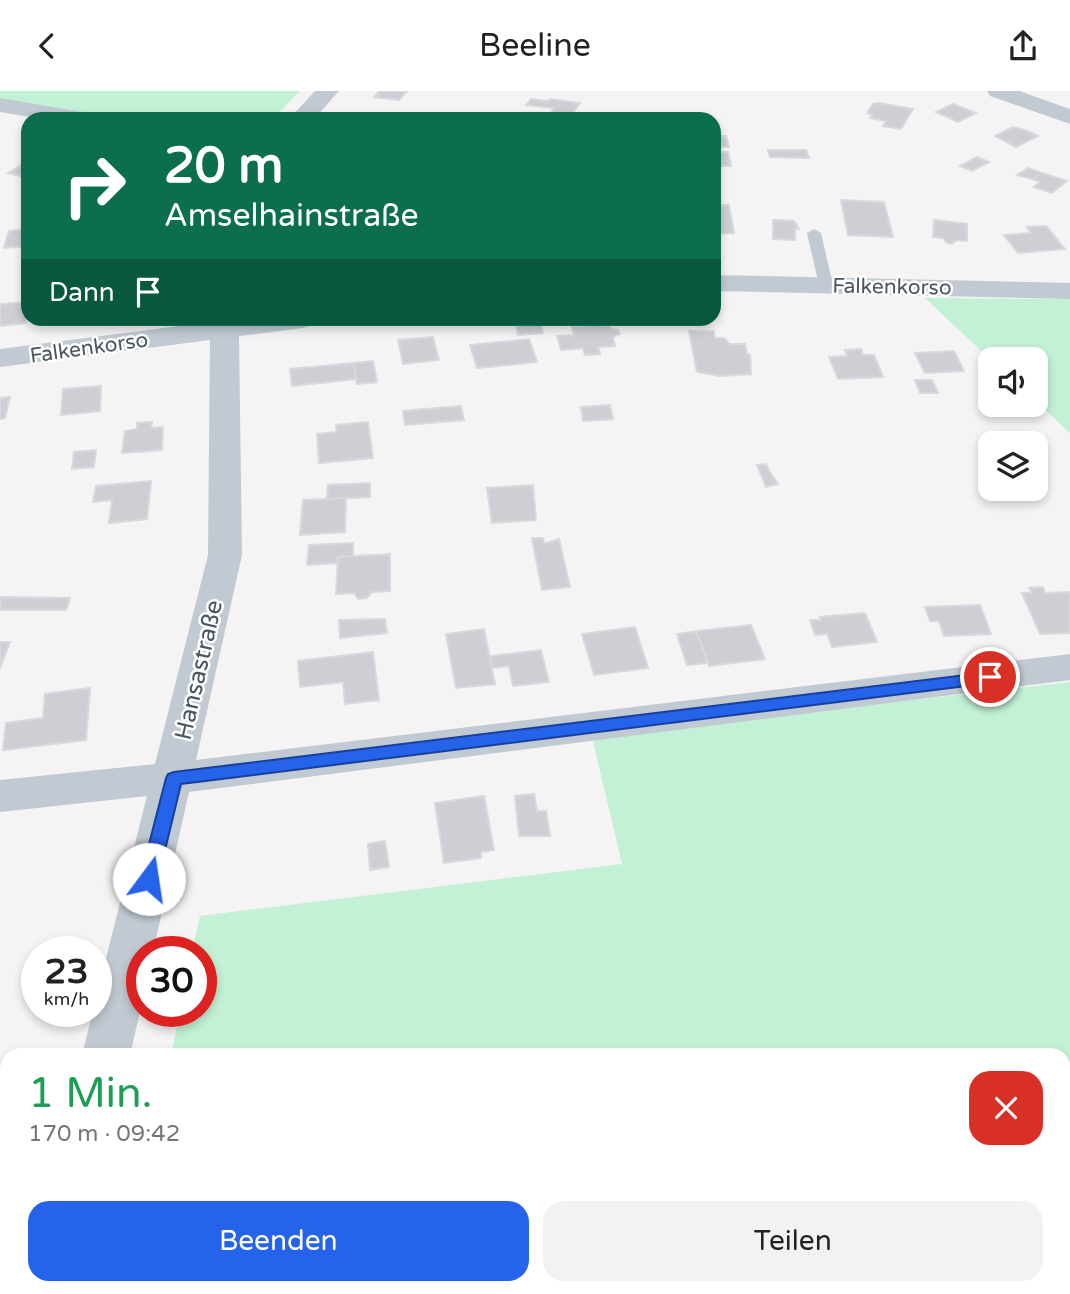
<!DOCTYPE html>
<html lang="de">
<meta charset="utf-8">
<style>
body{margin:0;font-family:"Varela Round",sans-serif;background:#f2f2f2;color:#222;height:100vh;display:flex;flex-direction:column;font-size:26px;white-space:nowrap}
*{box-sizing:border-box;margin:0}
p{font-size:23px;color:#767676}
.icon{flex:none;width:38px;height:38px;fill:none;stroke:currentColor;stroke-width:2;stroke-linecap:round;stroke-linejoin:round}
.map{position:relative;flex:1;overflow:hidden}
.details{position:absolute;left:0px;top:957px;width:1071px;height:247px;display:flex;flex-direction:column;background:#fff;border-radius:21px 21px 0 0;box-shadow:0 4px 10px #0003}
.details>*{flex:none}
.guide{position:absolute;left:21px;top:21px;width:700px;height:214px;border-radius:21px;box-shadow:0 4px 10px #0003;background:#0b6e4f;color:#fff;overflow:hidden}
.tools{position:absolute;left:978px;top:256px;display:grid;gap:14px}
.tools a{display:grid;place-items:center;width:70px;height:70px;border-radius:14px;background:#fff;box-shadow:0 4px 10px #0003;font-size:35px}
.speed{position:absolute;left:21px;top:845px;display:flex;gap:14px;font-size:35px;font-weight:700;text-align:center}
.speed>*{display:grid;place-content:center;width:91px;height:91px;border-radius:50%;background:#fff;box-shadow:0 4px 10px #0003;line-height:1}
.speed small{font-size:18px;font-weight:400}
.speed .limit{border:10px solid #d22;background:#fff;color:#111}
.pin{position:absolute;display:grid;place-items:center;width:60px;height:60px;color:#fff;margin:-30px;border:4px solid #fff;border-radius:50%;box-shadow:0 2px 7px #0007}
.me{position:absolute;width:77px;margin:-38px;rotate:14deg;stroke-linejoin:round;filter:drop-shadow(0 0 5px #0008)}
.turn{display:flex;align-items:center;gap:24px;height:147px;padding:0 28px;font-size:32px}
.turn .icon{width:91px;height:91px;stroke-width:2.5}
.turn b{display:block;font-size:49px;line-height:60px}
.then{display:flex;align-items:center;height:66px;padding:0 28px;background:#0003;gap:14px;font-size:26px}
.round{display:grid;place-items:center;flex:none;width:74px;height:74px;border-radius:21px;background:#f2f2f2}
.overview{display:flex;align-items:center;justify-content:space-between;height:119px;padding:0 28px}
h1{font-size:42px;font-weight:600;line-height:52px;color:#1e9e55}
.button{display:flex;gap:14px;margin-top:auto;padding:14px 28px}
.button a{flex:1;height:80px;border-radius:21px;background:#2563eb;color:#fff;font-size:28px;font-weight:600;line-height:80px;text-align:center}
.button a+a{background:#f2f2f2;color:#222}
header{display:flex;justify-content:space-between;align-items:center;height:91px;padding:0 28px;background:#fff;font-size:32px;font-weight:600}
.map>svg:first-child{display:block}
</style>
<header><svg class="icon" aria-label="back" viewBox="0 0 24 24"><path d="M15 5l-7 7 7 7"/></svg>Beeline<svg class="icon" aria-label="share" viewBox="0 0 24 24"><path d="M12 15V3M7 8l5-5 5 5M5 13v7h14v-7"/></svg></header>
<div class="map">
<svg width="1070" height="1203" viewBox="0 0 1070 1203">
<rect width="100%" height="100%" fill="#f5f3f3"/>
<!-- green -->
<path fill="#c3f1d5" d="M 0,0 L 300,0 L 273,28 L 111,28 L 0,9 Z
M 925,207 L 1070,208 L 1070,342 L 1036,310 L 1036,268 L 990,268 Z
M 1070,591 L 1070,1203 L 122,1203 L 123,1197 L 1064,1197 L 1064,964 L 171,964 L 180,921 L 201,920 L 201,861 L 192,861 L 200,825 L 622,773 L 592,646 Z"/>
<!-- building -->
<path fill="#cdcfd5" stroke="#d7d9de" stroke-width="2" d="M 379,0 L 407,0 L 399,9 L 374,6 Z
M 531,8 L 548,10 L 550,8 L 580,12 L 569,27 L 549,25 L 554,17 L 526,14 Z
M 879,12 L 913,18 L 901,38 L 883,35 L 886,30 L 870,27 L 872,23 L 867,22 L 873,13 Z
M 953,13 L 976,22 L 958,31 L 936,21 Z
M 1013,36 L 1028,40 L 1038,45 L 1016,56 L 995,45 Z
M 714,45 L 726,45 L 729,56 L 714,56 Z
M 768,59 L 806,59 L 809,67 L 770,66 Z
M 714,61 L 728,61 L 731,75 L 714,75 Z
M 977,66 L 989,71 L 972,80 L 960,75 Z
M 23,73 L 28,74 L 28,87 L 8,82 Z
M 1028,77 L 1042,82 L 1032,88 L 1017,84 Z
M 1042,82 L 1067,90 L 1052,102 L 1034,96 L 1040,91 L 1032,88 Z
M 841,109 L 884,111 L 893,146 L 848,144 Z
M 714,114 L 729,114 L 734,142 L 714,143 Z
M 773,129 L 794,130 L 799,138 L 795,138 L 795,149 L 773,148 Z
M 934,129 L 967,133 L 967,150 L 957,149 L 952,153 L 947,152 L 943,147 L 933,146 Z
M 1046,135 L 1065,158 L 1018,162 L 1004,144 L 1031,142 L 1027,136 Z
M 28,138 L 28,155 L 4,157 L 9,140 Z
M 28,211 L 26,232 L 0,235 L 0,213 Z
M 515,228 L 540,228 L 543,242 L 518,244 Z
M 598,230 L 599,235 L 610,234 L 611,238 L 618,239 L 620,243 L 613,246 L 615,255 L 598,256 L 600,263 L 585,264 L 583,257 L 561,259 L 557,245 L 574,244 L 572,236 L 587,235 L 586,231 Z
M 689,240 L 714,240 L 715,247 L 724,247 L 730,253 L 745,253 L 747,263 L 750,264 L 751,283 L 720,285 L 697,281 Z
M 433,246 L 439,269 L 403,273 L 398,249 Z
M 529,248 L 537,271 L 477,277 L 470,254 Z
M 861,258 L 863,264 L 874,264 L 883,286 L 838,288 L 829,266 L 847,265 L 845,259 Z
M 954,260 L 964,280 L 925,282 L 915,262 Z
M 373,270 L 377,291 L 357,293 L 354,272 Z
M 354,272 L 356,288 L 292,295 L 290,278 Z
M 915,289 L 932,289 L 938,302 L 920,302 Z
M 101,295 L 100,320 L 61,324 L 63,298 Z
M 10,306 L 5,327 L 0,328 L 0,307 Z
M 610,314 L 613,328 L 583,330 L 581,316 Z
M 461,315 L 464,329 L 405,334 L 403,320 Z
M 152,331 L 151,337 L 163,336 L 162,359 L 122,362 L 125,340 L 137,338 L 137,332 Z
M 368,331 L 373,367 L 319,372 L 317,343 L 337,341 L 336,334 Z
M 96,359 L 94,376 L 72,378 L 74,361 Z
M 766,373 L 769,380 L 778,393 L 766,396 L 757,374 Z
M 151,390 L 147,428 L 109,432 L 112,409 L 93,411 L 96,395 Z
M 370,392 L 370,406 L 327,408 L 328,394 Z
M 533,394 L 536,429 L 492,432 L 487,397 Z
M 346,407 L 345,441 L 300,444 L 303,409 Z
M 532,447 L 543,447 L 544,453 L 559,448 L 570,496 L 542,499 Z
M 353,452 L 353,465 L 338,466 L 337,472 L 307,474 L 309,454 Z
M 390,463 L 390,500 L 372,501 L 367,507 L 358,508 L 354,502 L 336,503 L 338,466 Z
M 1043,496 L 1045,502 L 1070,501 L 1070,542 L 1040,543 L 1022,502 L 1032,502 L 1029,497 Z
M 1,506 L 70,507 L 66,519 L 0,519 Z
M 980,514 L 991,543 L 944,545 L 939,530 L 930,530 L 925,516 Z
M 865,522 L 877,551 L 832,556 L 827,543 L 815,544 L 810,529 L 821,529 L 820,526 Z
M 385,528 L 387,542 L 340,547 L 339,529 Z
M 751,534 L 765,568 L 709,575 L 696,540 Z
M 635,536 L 648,577 L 594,584 L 582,543 Z
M 484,538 L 495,593 L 456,597 L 446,543 Z
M 696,540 L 708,572 L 687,574 L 677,543 Z
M 0,551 L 10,551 L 0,577 Z
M 541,559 L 549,591 L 513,595 L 509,575 L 492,577 L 490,565 Z
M 373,561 L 379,609 L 345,613 L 343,591 L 300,596 L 298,570 Z
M 90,597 L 86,649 L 3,659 L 6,632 L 43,627 L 45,603 Z
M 534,703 L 537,720 L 546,720 L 550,745 L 519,745 L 515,705 Z
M 484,705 L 494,759 L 481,761 L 481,767 L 444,772 L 435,712 Z
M 385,750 L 389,776 L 370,779 L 368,753 Z"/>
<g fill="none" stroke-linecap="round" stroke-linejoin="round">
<!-- service -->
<path fill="#c1cad2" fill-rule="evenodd" d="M 814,138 L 821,142 L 833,194 L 826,198 L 819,194 L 807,142 Z"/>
<!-- minor -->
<path fill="#c1cad2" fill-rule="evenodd" d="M 315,0 L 339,0 L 314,28 L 289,28 Z
M 0,7 L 82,21 L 90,23 L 94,28 L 42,28 L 0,21 Z
M 714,184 L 1070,192 L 1070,208 L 714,200 Z
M 210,228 L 317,228 L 313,234 L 303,237 L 239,245 L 242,464 L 196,669 L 1070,563 L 1070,589 L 189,701 L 153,861 L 142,861 L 142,912 L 130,964 L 82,964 L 93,920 L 96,920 L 96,907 L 147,705 L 0,721 L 0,689 L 155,673 L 208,464 L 210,249 L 0,276 L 0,258 L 210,231 Z
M 22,1197 L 76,1197 L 74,1203 L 20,1203 Z"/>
<!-- tertiary -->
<path fill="#c1cad2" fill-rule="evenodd" d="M 987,0 L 1019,0 L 1070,18 L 1070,33 L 990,5 Z"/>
</g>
<!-- route -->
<path fill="#2563eb" stroke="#184099" stroke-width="2" d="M 990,581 L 998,586 L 990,592 L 181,693 L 158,788 L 156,793 L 149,795 L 143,793 L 140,788 L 166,687 L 168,683 L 174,681 Z"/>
<g text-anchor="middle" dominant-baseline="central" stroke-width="5" stroke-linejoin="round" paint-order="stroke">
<!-- far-street labels -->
<g font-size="21" fill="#4a5661" stroke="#fff">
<text transform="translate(892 196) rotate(1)">Falkenkorso</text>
<text transform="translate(89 257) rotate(-8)">Falkenkorso</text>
</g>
<!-- street labels -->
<g font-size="24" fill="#4a5661" stroke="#fff">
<text transform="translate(199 579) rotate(-77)">Hansastraße</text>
</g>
</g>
</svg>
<div class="tools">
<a><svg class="icon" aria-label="sound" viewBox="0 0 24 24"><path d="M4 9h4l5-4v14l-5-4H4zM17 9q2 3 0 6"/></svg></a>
<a><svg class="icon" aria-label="layers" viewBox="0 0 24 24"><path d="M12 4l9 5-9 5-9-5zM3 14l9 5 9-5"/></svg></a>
</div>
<div class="speed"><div>23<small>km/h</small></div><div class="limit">30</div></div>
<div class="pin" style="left:990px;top:586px;background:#d93025"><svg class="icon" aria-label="arrive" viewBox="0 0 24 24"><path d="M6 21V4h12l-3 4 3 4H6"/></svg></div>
<svg class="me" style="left:149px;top:788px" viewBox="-20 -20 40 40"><circle r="19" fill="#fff"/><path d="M0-13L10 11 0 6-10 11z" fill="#2563eb"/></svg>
<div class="guide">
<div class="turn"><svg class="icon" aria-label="right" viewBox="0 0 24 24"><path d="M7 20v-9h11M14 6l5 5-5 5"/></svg><div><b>20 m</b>Amselhainstraße</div></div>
<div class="then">Dann<svg class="icon" aria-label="arrive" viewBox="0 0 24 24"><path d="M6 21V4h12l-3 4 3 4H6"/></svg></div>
</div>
<section class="details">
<div class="overview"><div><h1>1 Min.</h1><p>170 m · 09:42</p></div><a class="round" style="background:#d93025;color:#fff"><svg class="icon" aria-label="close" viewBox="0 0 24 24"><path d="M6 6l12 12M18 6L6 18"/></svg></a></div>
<div class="button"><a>Beenden</a><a>Teilen</a></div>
</section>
</div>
